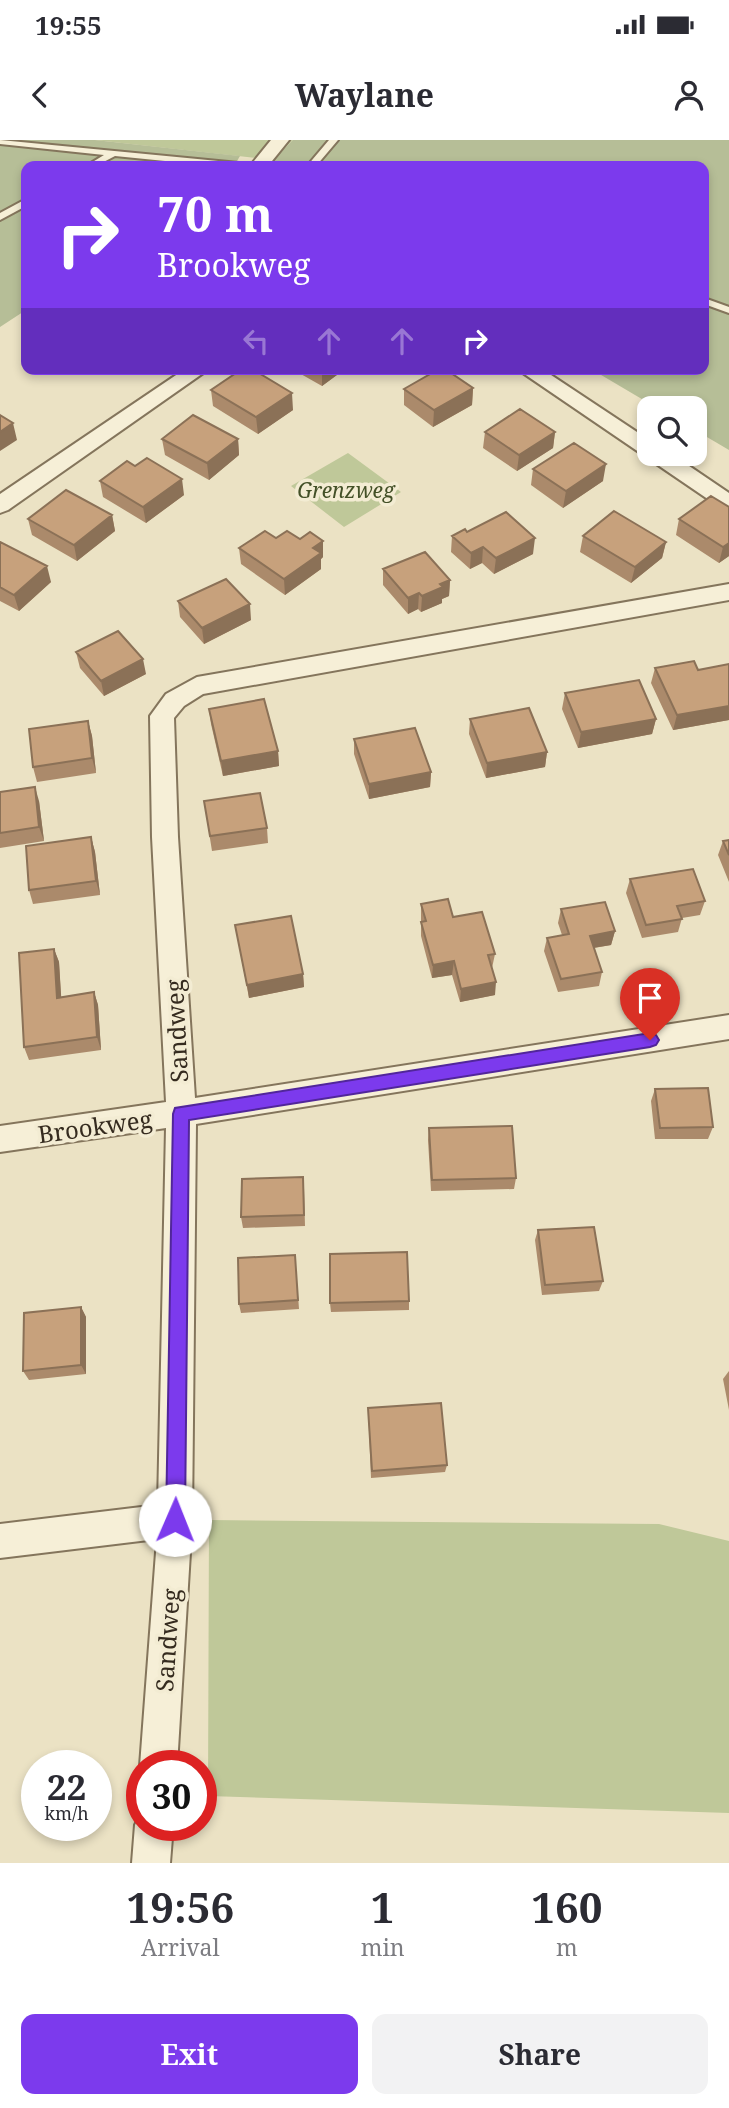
<!DOCTYPE html>
<style>
body{margin:0;font-family:"Noto Serif",serif;background:#f2f2f3;color:#2b2b33;height:100vh;display:flex;flex-direction:column;font-size:26px;white-space:nowrap}
*{box-sizing:border-box;margin:0}
p{font-size:23px;color:#7c7c81}
.icon{flex:none;width:38px;height:38px;fill:none;stroke:currentColor;stroke-width:2;stroke-linecap:round;stroke-linejoin:round}
.map{position:relative;height:1723px;overflow:hidden}
.drawer{display:flex;flex-direction:column;background:#fff;flex:1}
.drawer>*{flex:none}
.hud{position:absolute;left:21px;top:21px;width:688px;height:214px;border-radius:14px;box-shadow:0 4px 10px #0003;background:#7c3aed;color:#fff;overflow:hidden}
.fabs{position:absolute;left:637px;top:256px;display:grid;gap:14px}
.fabs a{display:grid;place-items:center;width:70px;height:70px;border-radius:14px;background:#fff;box-shadow:0 4px 10px #0003;font-size:35px}
.speed{position:absolute;left:21px;top:1610px;display:flex;gap:14px;font-size:35px;font-weight:700;text-align:center}
.speed>*{display:grid;place-content:center;width:91px;height:91px;border-radius:50%;background:#fff;box-shadow:0 4px 10px #0003;line-height:1}
.speed small{font-size:18px;font-weight:400}
.speed .limit{border:10px solid #d22;background:#fff;color:#111}
.pin{position:absolute;display:grid;place-items:center;width:60px;height:60px;color:#fff;margin:-72px -30px;border-radius:50% 50% 50% 0;rotate:-45deg;box-shadow:0 0 7px #0007}
.pin .icon{rotate:45deg}
.me{position:absolute;width:77px;margin:-38px;rotate:1deg;stroke-linejoin:round;filter:drop-shadow(0 0 5px #0008)}
.turn{display:flex;align-items:center;gap:24px;height:147px;padding:0 21px;font-size:32px}
.turn .icon{width:91px;height:91px;stroke-width:2.5}
.turn b{display:block;font-size:49px;line-height:60px}
.lanes{display:flex;align-items:center;height:66px;padding:0 21px;background:#0003;justify-content:center;gap:35px;direction:ltr}
.lanes .off{opacity:.35}
.eta{display:flex;justify-content:space-evenly;align-items:center;height:119px;text-align:center}
.eta b{font-size:42px;font-weight:700;line-height:49px}
.action{display:flex;gap:14px;margin-top:auto;padding:14px 21px}
.action a{flex:1;height:80px;border-radius:14px;background:#7c3aed;color:#fff;font-size:28px;font-weight:700;line-height:80px;text-align:center}
.action a+a{background:#f2f2f3;color:#2b2b33}
.status{display:flex;justify-content:space-between;align-items:center;height:49px;padding:0 35px;background:#fff;direction:ltr}
.status svg{height:19px;fill:currentColor}
header{display:flex;justify-content:space-between;align-items:center;height:91px;padding:0 21px;background:#fff;font-size:32px;font-weight:700}
.map>svg:first-child{display:block}
</style>
<div class="status"><b>19:55</b><svg viewBox="0 0 49 12"><path d="M0 12V9h3v3zM5 12V6h3v6zM10 12V3h3v9zM15 12V0h3v12zM26 1h20v11H26zM47 4h2v5h-2z"/></svg></div>
<header><svg class="icon" aria-label="back" viewBox="0 0 24 24"><path d="M15 5l-7 7 7 7"/></svg>Waylane<svg class="icon" aria-label="person" viewBox="0 0 24 24"><circle cx="12" cy="8" r="4"/><path d="M4 21q1-7 8-7t8 7"/></svg></header>
<div class="map">
<svg width="729" height="1723" viewBox="0 0 729 1723">
<rect width="100%" height="100%" fill="#ebe2c4"/>
<!-- green -->
<path fill="#bfc899" d="M 95,0 L 293,0 L 273,20 Z
M 348,313 L 401,352 L 344,387 L 291,346 Z
M 209,1380 L 659,1384 L 729,1401 L 729,1673 L 208,1656 Z"/>
<!-- cemetery -->
<path fill="#b6be97" d="M 0,0 L 95,0 L 240,16 L 234,26 L 26,26 L 26,170 L 0,187 Z
M 293,0 L 729,0 L 729,310 L 695,290 L 695,268 L 657,268 L 591,229 L 704,229 L 704,26 L 271,26 L 273,20 Z"/>
<g fill="none" stroke-linecap="round" stroke-linejoin="round">
<!-- service casing -->
<g stroke="#84755c" stroke-width="4">
<path id="service" d="M 0,0 L 239,23 L 244,26 L 215,26 L 115,16 L 96,26 L 86,26 L 104,15 L 0,4 Z
M 329,0 L 338,0 L 316,26 L 307,26 Z
M 26,59 L 26,66 L 0,80 L 0,73 Z
M 704,158 L 729,167 L 729,173 L 704,164 Z"/>
</g>
<!-- minor casing -->
<g stroke="#84755c" stroke-width="4">
<path id="minor" d="M 271,0 L 289,0 L 268,26 L 250,26 Z
M 185,229 L 209,229 L 8,370 L 0,373 L 0,354 Z
M 517,229 L 542,229 L 649,300 L 649,313 L 670,313 L 729,353 L 729,371 L 721,368 Z
M 729,444 L 729,460 L 203,554 L 184,566 L 174,578 L 178,697 L 195,958 L 729,875 L 729,899 L 196,984 L 192,1380 L 177,1626 L 142,1626 L 142,1631 L 140,1626 L 157,1399 L 0,1418 L 0,1384 L 158,1365 L 166,988 L 0,1012 L 0,986 L 166,962 L 152,697 L 150,576 L 166,554 L 197,537 Z
M 142,1671 L 142,1685 L 173,1685 L 170,1723 L 132,1723 L 135,1685 Z"/>
</g>
<!-- service -->
<use href="#service" fill="#f6efd7" fill-rule="evenodd"/>
<!-- minor -->
<use href="#minor" fill="#f6efd7" fill-rule="evenodd"/>
</g>
<!-- wall -->
<path fill="#ab8a6b" d="M 292,229 L 345,229 L 322,246 Z
M 473,248 L 472,265 L 433,287 L 404,265 L 404,249 Z
M 211,250 L 293,270 L 258,294 L 213,266 Z
M 485,292 L 555,292 L 553,308 L 517,331 L 483,308 Z
M 162,299 L 238,299 L 239,315 L 209,340 L 165,315 Z
M 533,329 L 603,341 L 563,368 L 531,345 Z
M 100,341 L 184,355 L 146,383 L 103,357 Z
M 729,367 L 729,416 L 719,423 L 676,395 L 679,379 Z
M 112,375 L 115,391 L 77,421 L 32,395 L 28,379 Z
M 467,392 L 533,414 L 494,434 L 482,423 L 470,429 L 451,412 L 452,396 Z
M 583,396 L 666,402 L 662,418 L 631,443 L 580,412 Z
M 276,398 L 323,417 L 321,419 L 321,429 L 285,455 L 241,424 L 239,408 Z
M 0,402 L 51,442 L 19,471 L 0,461 Z
M 383,429 L 450,440 L 449,456 L 442,459 L 442,463 L 421,472 L 418,469 L 408,474 L 383,445 Z
M 178,461 L 251,480 L 204,504 L 180,477 Z
M 76,512 L 146,534 L 104,556 L 80,528 Z
M 729,524 L 729,580 L 673,590 L 651,543 L 655,528 L 698,530 Z
M 565,553 L 656,579 L 652,594 L 578,608 L 562,569 Z
M 209,569 L 278,611 L 279,626 L 223,636 L 211,584 Z
M 470,579 L 547,612 L 545,627 L 486,638 L 469,594 Z
M 88,581 L 92,596 L 96,633 L 37,642 L 33,627 Z
M 354,599 L 431,632 L 430,647 L 369,659 L 354,614 Z
M 0,652 L 39,661 L 44,701 L 0,708 Z
M 204,661 L 267,688 L 268,703 L 212,711 Z
M 91,697 L 95,712 L 100,755 L 33,764 L 29,750 Z
M 729,700 L 729,742 L 718,715 L 723,701 Z
M 630,739 L 705,761 L 700,775 L 682,778 L 678,792 L 642,798 L 626,753 Z
M 421,764 L 453,777 L 495,814 L 492,828 L 495,855 L 460,862 L 452,835 L 432,838 L 421,796 Z
M 561,769 L 615,791 L 611,805 L 594,808 L 602,832 L 599,846 L 558,852 L 544,811 L 547,798 L 562,795 L 558,783 Z
M 235,785 L 303,834 L 304,847 L 249,858 Z
M 54,809 L 59,822 L 61,857 L 94,852 L 98,865 L 101,910 L 29,920 L 24,907 Z
M 655,949 L 713,987 L 708,999 L 655,999 L 651,961 Z
M 429,988 L 516,1038 L 514,1049 L 431,1051 L 428,1000 Z
M 304,1048 L 305,1086 L 243,1088 L 241,1077 Z
M 538,1090 L 603,1141 L 599,1151 L 542,1155 L 535,1100 Z
M 295,1115 L 299,1169 L 241,1173 L 239,1164 Z
M 409,1161 L 409,1170 L 331,1172 L 330,1163 Z
M 81,1167 L 86,1177 L 86,1234 L 29,1240 L 23,1231 Z
M 729,1231 L 729,1270 L 723,1239 Z
M 368,1268 L 447,1325 L 445,1332 L 371,1338 Z"/>
<!-- shaded-wall -->
<path fill="#8b7157" d="M 322,229 L 345,229 L 322,246 Z
M 473,248 L 472,265 L 433,287 L 434,270 Z
M 292,253 L 293,270 L 258,294 L 256,277 Z
M 13,283 L 17,300 L 0,311 L 0,292 Z
M 555,292 L 553,308 L 517,331 L 519,315 Z
M 238,299 L 239,315 L 209,340 L 207,323 Z
M 606,324 L 603,341 L 563,368 L 566,351 Z
M 182,339 L 184,355 L 146,383 L 143,367 Z
M 112,375 L 115,391 L 77,421 L 74,405 Z
M 535,398 L 533,414 L 494,434 L 496,418 Z
M 323,401 L 323,417 L 321,419 L 321,429 L 285,455 L 284,439 L 313,408 Z
M 666,402 L 662,418 L 631,443 L 635,427 Z
M 729,403 L 729,416 L 719,423 L 723,407 Z
M 483,407 L 482,423 L 470,429 L 471,413 Z
M 47,426 L 51,442 L 19,471 L 14,455 Z
M 450,440 L 449,456 L 442,459 L 442,463 L 421,472 L 422,456 L 440,444 Z
M 419,453 L 418,469 L 408,474 L 408,458 Z
M 250,464 L 251,480 L 204,504 L 202,488 Z
M 143,519 L 146,534 L 104,556 L 101,541 Z
M 729,566 L 729,580 L 673,590 L 677,575 Z
M 656,579 L 652,594 L 578,608 L 581,592 Z
M 88,581 L 92,596 L 96,633 L 92,618 Z
M 278,611 L 279,626 L 223,636 L 221,621 Z
M 547,612 L 545,627 L 486,638 L 487,623 Z
M 431,632 L 430,647 L 369,659 L 369,644 Z
M 35,647 L 39,661 L 44,701 L 39,687 Z
M 91,697 L 95,712 L 100,755 L 96,741 Z
M 615,791 L 611,805 L 586,809 L 590,796 Z
M 54,809 L 59,822 L 62,870 L 57,858 Z
M 454,821 L 452,835 L 432,838 L 433,825 Z
M 303,834 L 304,847 L 249,858 L 247,845 Z
M 496,842 L 495,855 L 460,862 L 461,849 Z
M 94,852 L 98,865 L 101,910 L 97,897 Z
M 81,1167 L 86,1177 L 86,1234 L 81,1225 Z"/>
<!-- building -->
<path fill="#c7a17c" stroke="#8b7157" stroke-width="2" d="M 242,229 L 252,229 L 292,253 L 256,277 L 211,250 Z
M 439,229 L 445,229 L 473,248 L 434,270 L 404,249 Z
M 520,269 L 555,292 L 519,315 L 485,292 Z
M 0,275 L 13,283 L 0,292 Z
M 193,275 L 238,299 L 207,323 L 162,299 Z
M 574,303 L 606,324 L 566,351 L 533,329 Z
M 147,318 L 182,339 L 143,367 L 100,341 L 127,321 L 135,326 Z
M 66,350 L 112,375 L 74,405 L 28,379 Z
M 711,356 L 729,367 L 729,403 L 723,407 L 679,379 Z
M 614,371 L 666,402 L 635,427 L 583,396 Z
M 506,372 L 535,398 L 496,418 L 483,407 L 471,413 L 452,396 L 465,389 L 467,392 Z
M 265,391 L 276,398 L 287,391 L 300,399 L 310,392 L 323,401 L 313,408 L 321,413 L 284,439 L 239,408 Z
M 0,402 L 47,426 L 14,455 L 0,447 Z
M 425,412 L 450,440 L 440,444 L 443,447 L 422,456 L 419,453 L 408,458 L 383,429 Z
M 226,439 L 250,464 L 202,488 L 178,461 Z
M 118,491 L 143,519 L 101,541 L 76,512 Z
M 694,521 L 698,530 L 729,524 L 729,566 L 677,575 L 655,528 Z
M 639,540 L 656,579 L 581,592 L 565,553 Z
M 264,559 L 278,611 L 221,621 L 209,569 Z
M 529,568 L 547,612 L 487,623 L 470,579 Z
M 88,581 L 92,618 L 33,627 L 29,589 Z
M 415,588 L 431,632 L 369,644 L 354,599 Z
M 35,647 L 39,687 L 0,693 L 0,652 Z
M 260,653 L 267,688 L 210,696 L 204,661 Z
M 91,697 L 96,741 L 29,750 L 26,706 Z
M 729,700 L 729,715 L 723,701 Z
M 693,729 L 705,761 L 677,766 L 682,779 L 646,785 L 630,739 Z
M 448,759 L 453,777 L 482,772 L 495,814 L 488,815 L 496,842 L 461,849 L 454,821 L 433,825 L 421,782 L 426,781 L 421,764 Z
M 605,762 L 615,791 L 590,796 L 602,832 L 561,839 L 547,798 L 569,794 L 561,769 Z
M 291,776 L 303,834 L 247,845 L 235,785 Z
M 54,809 L 57,858 L 94,852 L 97,897 L 24,907 L 19,813 Z
M 708,948 L 713,987 L 660,988 L 655,949 Z
M 512,986 L 516,1038 L 432,1040 L 429,988 Z
M 303,1037 L 304,1075 L 241,1077 L 242,1039 Z
M 594,1087 L 603,1141 L 545,1145 L 538,1090 Z
M 407,1112 L 409,1161 L 330,1163 L 330,1114 Z
M 295,1115 L 298,1160 L 239,1164 L 238,1118 Z
M 81,1167 L 81,1225 L 23,1231 L 24,1173 Z
M 441,1263 L 447,1325 L 372,1331 L 368,1268 Z"/>
<!-- route -->
<path fill="#7c3aed" stroke="#51269a" stroke-width="2" d="M 650,893 L 656,895 L 659,900 L 656,905 L 650,907 L 189,980 L 185,1380 L 182,1387 L 175,1390 L 168,1387 L 166,1380 L 173,974 L 175,968 Z"/>
<g text-anchor="middle" dominant-baseline="central" stroke-width="7" stroke-linejoin="round" paint-order="stroke">
<!-- far-park labels -->
<g font-size="21" font-style="italic" fill="#435027" stroke="#f3ecd3">
<text x="346" y="350">Grenzweg</text>
</g>
<!-- street labels -->
<g font-size="24" fill="#352b1f" stroke="#f3ecd3">
<text transform="translate(176 891) rotate(-93)">Sandweg</text>
<text transform="translate(95 986) rotate(-8)">Brookweg</text>
<text transform="translate(167 1500) rotate(-86)">Sandweg</text>
</g>
</g>
</svg>
<div class="fabs">
<a><svg class="icon" aria-label="search" viewBox="0 0 24 24"><circle cx="10" cy="10" r="6"/><path d="M15 15l6 6"/></svg></a>
</div>
<div class="speed"><div>22<small>km/h</small></div><div class="limit">30</div></div>
<div class="pin" style="left:650px;top:900px;background:#d93025"><svg class="icon" aria-label="arrive" viewBox="0 0 24 24"><path d="M6 21V4h12l-3 4 3 4H6"/></svg></div>
<svg class="me" style="left:175px;top:1380px" viewBox="-20 -20 40 40"><circle r="19" fill="#fff"/><path d="M0-13L10 11 0 6-10 11z" fill="#7c3aed"/></svg>
<div class="hud">
<div class="turn"><svg class="icon" aria-label="right" viewBox="0 0 24 24"><path d="M7 20v-9h11M14 6l5 5-5 5"/></svg><div><b>70 m</b>Brookweg</div></div>
<div class="lanes"><svg class="icon off" aria-label="left" viewBox="0 0 24 24"><path d="M17 20v-9H6M10 6l-5 5 5 5"/></svg><svg class="icon off" aria-label="ahead" viewBox="0 0 24 24"><path d="M12 20V5M6 11l6-6 6 6"/></svg><svg class="icon off" aria-label="ahead" viewBox="0 0 24 24"><path d="M12 20V5M6 11l6-6 6 6"/></svg><svg class="icon" aria-label="right" viewBox="0 0 24 24"><path d="M7 20v-9h11M14 6l5 5-5 5"/></svg></div>
</div>
</div>
<section class="drawer">
<div class="eta">
<div><b>19:56</b><p>Arrival</p></div>
<div><b>1</b><p>min</p></div>
<div><b>160</b><p>m</p></div>
</div>
<div class="action"><a>Exit</a><a>Share</a></div>
</section>
